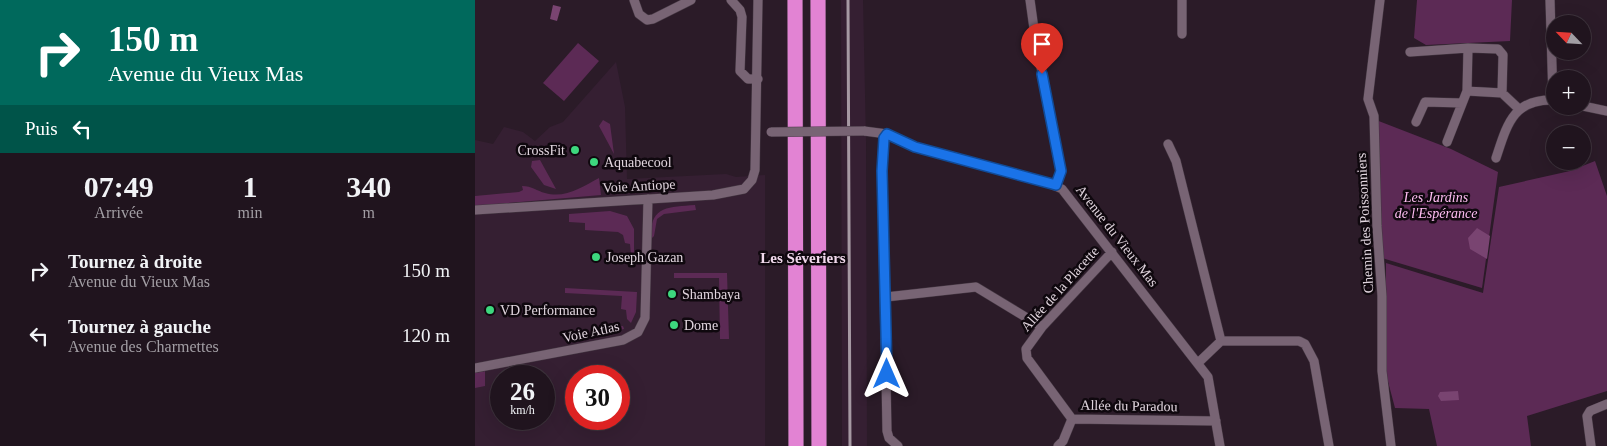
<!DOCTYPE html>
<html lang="fr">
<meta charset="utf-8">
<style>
body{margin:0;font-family:"Times New Roman",serif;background:#2d212b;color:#f1f3f6;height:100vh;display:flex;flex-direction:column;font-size:19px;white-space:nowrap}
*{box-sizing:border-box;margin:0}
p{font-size:16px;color:#a29ea4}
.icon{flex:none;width:28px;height:28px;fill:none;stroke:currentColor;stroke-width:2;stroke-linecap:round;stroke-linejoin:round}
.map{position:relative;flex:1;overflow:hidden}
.sheet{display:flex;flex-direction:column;background:#20141e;width:475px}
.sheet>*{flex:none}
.top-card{background:#00695c;color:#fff;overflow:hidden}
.needle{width:32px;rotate:295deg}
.buttons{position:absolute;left:1071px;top:15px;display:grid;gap:10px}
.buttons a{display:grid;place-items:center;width:45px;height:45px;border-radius:50%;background:#20141e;box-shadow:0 5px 20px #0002,0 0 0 1px #3d333c;font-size:25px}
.speed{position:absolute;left:15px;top:365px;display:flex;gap:10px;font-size:25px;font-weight:700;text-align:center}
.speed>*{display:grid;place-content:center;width:65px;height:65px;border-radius:50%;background:#20141e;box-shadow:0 5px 20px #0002,0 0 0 1px #3d333c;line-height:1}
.speed small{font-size:12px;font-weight:400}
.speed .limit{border:8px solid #d22;background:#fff;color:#111}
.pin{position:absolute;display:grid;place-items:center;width:42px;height:42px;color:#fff;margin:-51px -21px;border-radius:50% 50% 50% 0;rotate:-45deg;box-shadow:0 0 5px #0007}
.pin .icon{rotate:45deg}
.me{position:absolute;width:55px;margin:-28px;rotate:0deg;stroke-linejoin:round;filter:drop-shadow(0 0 4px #0008)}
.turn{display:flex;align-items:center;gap:18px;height:105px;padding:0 25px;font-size:22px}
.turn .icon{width:65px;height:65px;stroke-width:2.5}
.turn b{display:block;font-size:35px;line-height:42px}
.then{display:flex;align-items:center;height:48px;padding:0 25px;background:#0003;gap:10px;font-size:19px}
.eta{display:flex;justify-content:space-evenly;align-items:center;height:85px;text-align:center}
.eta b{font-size:30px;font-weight:700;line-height:35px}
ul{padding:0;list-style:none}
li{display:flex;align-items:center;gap:15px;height:65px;padding:0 25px}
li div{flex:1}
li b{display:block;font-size:19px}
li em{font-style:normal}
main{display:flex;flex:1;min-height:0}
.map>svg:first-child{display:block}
</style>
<main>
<section class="sheet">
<div class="top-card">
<div class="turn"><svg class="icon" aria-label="right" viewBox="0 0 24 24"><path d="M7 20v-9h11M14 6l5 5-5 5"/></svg><div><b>150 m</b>Avenue du Vieux Mas</div></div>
<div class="then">Puis<svg class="icon" aria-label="left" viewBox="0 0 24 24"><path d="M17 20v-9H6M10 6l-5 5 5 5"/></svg></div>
</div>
<div class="eta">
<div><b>07:49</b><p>Arrivée</p></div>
<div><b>1</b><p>min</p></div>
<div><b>340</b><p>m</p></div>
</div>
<ul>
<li><svg class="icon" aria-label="right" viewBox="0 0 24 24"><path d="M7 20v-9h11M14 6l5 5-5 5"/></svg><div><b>Tournez à droite</b><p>Avenue du Vieux Mas</p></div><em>150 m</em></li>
<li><svg class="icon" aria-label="left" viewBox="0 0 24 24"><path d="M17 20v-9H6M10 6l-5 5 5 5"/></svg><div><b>Tournez à gauche</b><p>Avenue des Charmettes</p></div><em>120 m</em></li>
</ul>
</section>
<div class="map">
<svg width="1132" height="446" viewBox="0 0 1132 446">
<rect width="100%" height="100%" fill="#2b1b28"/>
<!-- built -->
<path fill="#351f32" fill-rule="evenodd" d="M 366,0 L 388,0 L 391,141 L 392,446 L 367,446 Z
M 141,62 L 150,107 L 152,179 L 251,174 L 261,177 L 290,175 L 290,446 L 0,446 L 0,140 L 18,144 L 29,127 L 48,132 L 60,141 L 75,127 L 88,122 ZM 26,376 L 69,376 L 69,419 L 26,419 ZM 101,376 L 144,376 L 144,419 L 101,419 Z"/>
<!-- green -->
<path fill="#5c2a55" d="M 942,0 L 1037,0 L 1035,41 L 951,45 L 939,38 Z
M 103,43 L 124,61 L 89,101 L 68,83 Z
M 128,120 L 135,124 L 139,154 L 124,126 Z
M 901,120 L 976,149 L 1023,172 L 1007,288 L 907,258 Z
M 65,160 L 81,189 L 69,185 L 56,167 L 57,161 Z
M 1120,161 L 1132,196 L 1132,391 L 1052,416 L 1056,446 L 962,446 L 954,409 L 920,408 L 911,374 L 911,263 L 1008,293 L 1024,187 L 1095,171 Z
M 124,178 L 126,195 L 0,206 L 0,196 L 44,192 L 48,190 L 47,186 C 57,186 62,191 70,193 C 90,199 107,187 124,178 Z
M 220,205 L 221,210 L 189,214 L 182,219 L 179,236 L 176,239 C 174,206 193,207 220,205 Z
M 135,211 L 152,216 L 159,229 L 159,267 L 157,267 L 155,244 L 150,243 L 148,235 L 143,232 L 110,230 L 110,223 L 94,222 L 94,214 Z
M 199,273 L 252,273 L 254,339 L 245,339 L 244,278 L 199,278 Z
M 90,288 L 162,292 L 161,312 L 156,323 L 152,319 L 151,310 L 146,309 L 147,296 L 90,293 Z
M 148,326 L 149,329 L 104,339 L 103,336 L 108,332 L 110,334 Z
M 10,371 L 10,386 L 0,388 L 0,373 Z"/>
<!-- water -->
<path fill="#794471" d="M 78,5 L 86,7 L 82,21 L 75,19 Z
M 1002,228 L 1015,236 L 1012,259 L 995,249 L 993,238 Z
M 983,391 L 984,400 L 966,401 L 963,396 L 965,392 Z"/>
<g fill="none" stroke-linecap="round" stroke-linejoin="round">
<!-- street casing -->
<g stroke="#443742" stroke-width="10">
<path id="street" d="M 159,0 L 164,14 L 172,20 L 178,19 L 216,0
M 256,0 L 265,10 L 267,17 L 265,71 L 273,79 L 283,79
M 555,0 L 560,36 L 586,171 L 581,185
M 707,0 L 707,34
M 905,0 L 893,99 L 899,116 L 902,226 L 907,296 L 907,371 L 916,446
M 1075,0 L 1078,99
M 993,48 L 1023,49 L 1028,55 L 1027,93
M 935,52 L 993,48 L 992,91
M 1108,106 L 1132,111
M 941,122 L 950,102 L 987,103
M 389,131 L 412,134 L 441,147 L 571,182 L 587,189 L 733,377 L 745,446
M 412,134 L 409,138 L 407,171 L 412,431 L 414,438 L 423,446
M 972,142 L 992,91 L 1027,93 L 1044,109
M 693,144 L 701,161 L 746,341
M 1021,158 C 1032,125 1038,98 1080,100
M 0,210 L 238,195 L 269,189 L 277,180 L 280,170 L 283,0
M 411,297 L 501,287 L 567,327
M 724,362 L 746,341 L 824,341 L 830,344 L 839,361 L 854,446
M 0,368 L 148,340 L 163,332 L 170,318 L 173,199
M 597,419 L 552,358 L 551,349 L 567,327 L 637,252
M 583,446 L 588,441 L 597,419 L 741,421
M 1116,446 L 1112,416 L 1115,411 L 1132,404"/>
</g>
<!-- highway casing -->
<g stroke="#443742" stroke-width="16">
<path id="highway" d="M 320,0 L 321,446
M 343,0 L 344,446"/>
</g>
<!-- street -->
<use href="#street" stroke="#786474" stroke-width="9"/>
<!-- highway -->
<use href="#highway" stroke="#e283d3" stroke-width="15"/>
<!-- rail -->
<path stroke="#a699a3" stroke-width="3" d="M 373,0 L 375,446"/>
<!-- street-bridge casing -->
<g stroke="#443742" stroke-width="10" stroke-linecap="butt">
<path id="street-bridge" d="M 296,132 L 389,131"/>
</g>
<!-- street-bridge -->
<use href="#street-bridge" stroke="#786474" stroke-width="9"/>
</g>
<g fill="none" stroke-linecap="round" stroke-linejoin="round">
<!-- route casing -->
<g stroke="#114b97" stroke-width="12">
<path id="route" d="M 412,374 L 407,171 L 409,138 L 412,134 L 440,147 L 581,185 L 586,171 L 567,74"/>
</g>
<!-- route -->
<use href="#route" stroke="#1a73e8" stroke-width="9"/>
</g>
<!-- markers -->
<g fill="#3dd77e" stroke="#0f080e" stroke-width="2">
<circle cx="100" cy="150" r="5"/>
<circle cx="119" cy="162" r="5"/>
<circle cx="121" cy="257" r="5"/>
<circle cx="197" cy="294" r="5"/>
<circle cx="15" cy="310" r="5"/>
<circle cx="199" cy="325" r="5"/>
</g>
<g text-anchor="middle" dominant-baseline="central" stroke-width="5" stroke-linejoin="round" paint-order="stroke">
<!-- poi labels -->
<g font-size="14" fill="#e1d5de" stroke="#0f080e" text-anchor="start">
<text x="90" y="150" text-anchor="end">CrossFit</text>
<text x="129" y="162">Aquabecool</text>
<text x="131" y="257">Joseph Gazan</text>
<text x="207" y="294">Shambaya</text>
<text x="25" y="310">VD Performance</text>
<text x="209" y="325">Dome</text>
</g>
<!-- street labels -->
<g font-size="14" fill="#e1d5de" stroke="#0f080e">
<text transform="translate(164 186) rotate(-3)">Voie Antiope</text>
<text transform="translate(890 223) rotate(-93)">Chemin des Poissonniers</text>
<text transform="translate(642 236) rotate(52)">Avenue du Vieux Mas</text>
<text transform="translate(585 289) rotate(-48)">Allée de la Placette</text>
<text transform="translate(116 332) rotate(-12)">Voie Atlas</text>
<text transform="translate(654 406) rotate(1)">Allée du Paradou</text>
</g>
<!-- park labels -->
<g font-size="14" font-style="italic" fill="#ffbef3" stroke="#0f080e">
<text x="961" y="197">Les Jardins<tspan x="961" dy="16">de l'Espérance</tspan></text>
</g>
<!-- neighbourhood labels -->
<g font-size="15" font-weight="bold" fill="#f1d9ec" stroke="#0f080e">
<text x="328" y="258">Les Séveriers</text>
</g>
</g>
</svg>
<div class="buttons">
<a><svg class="needle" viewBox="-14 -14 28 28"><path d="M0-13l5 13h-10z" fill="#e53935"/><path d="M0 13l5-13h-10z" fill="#a29ea4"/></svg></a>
<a>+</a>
<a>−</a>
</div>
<div class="speed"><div>26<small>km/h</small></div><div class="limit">30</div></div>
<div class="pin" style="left:567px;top:74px;background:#d93025"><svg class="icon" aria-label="arrive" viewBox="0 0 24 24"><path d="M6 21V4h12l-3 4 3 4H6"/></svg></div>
<svg class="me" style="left:412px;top:374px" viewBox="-20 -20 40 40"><path d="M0-17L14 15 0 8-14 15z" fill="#1a73e8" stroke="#fff" stroke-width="4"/></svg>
</div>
</main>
